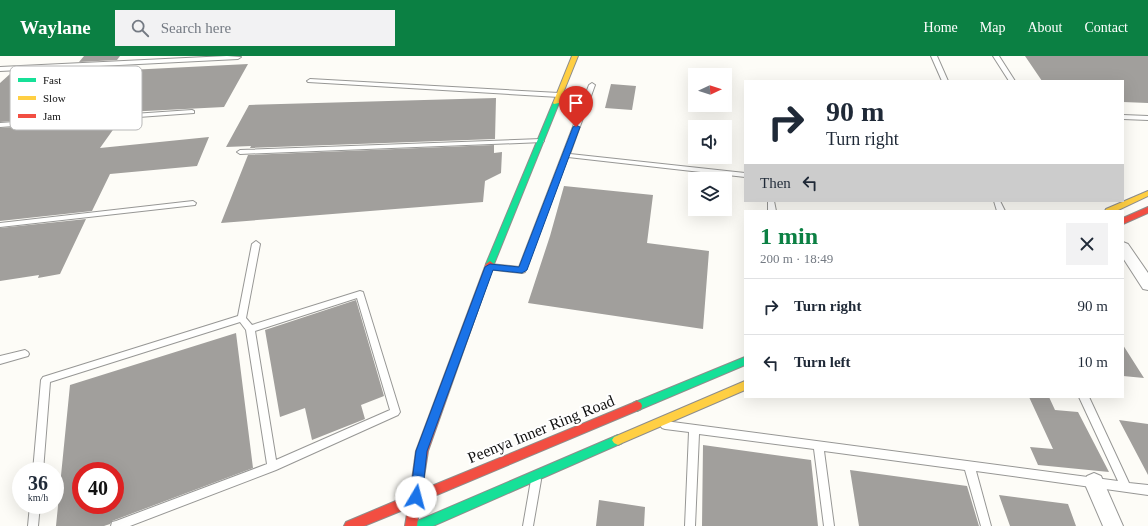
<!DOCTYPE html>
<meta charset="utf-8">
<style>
body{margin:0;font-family:Georgia,serif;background:#f2f2f3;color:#1f2937;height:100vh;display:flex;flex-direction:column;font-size:15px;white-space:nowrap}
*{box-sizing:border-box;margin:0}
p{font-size:13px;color:#747a83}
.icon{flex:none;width:22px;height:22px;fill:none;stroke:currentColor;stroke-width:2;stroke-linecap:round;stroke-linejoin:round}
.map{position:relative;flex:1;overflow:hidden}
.side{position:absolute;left:744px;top:154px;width:380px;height:188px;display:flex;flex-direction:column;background:#fff;border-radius:0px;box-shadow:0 4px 16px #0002}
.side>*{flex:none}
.banner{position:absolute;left:744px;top:24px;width:380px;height:122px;border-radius:0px;box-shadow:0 4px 16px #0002;background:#fff;color:#1f2937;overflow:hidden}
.needle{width:26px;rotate:86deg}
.fabs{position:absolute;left:688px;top:12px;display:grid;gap:8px}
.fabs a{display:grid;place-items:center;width:44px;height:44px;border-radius:0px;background:#fff;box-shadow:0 4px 16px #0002;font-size:20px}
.speed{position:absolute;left:12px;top:406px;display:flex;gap:8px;font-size:20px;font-weight:700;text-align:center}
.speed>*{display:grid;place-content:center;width:52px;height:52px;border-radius:50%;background:#fff;box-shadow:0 4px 16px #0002;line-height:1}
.speed small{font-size:10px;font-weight:400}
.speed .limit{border:6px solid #d22;background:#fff;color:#111}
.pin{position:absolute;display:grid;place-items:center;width:34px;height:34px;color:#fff;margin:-41px -17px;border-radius:50% 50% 50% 0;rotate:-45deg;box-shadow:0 0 4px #0007}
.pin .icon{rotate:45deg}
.me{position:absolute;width:44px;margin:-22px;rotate:8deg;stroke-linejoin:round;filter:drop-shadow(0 0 3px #0008)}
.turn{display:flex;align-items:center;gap:14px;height:84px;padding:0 16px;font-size:18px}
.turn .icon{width:52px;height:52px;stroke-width:2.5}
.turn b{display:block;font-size:28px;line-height:34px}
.then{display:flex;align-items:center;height:38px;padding:0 16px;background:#0003;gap:8px;font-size:15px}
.round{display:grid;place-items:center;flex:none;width:42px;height:42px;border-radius:0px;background:#f2f2f3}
.overview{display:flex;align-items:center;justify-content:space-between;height:68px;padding:0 16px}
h1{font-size:24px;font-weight:700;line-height:30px;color:#0b8043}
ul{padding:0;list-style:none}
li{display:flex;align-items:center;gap:12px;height:56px;padding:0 16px;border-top:1px solid #e0e1e3}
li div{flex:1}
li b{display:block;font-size:15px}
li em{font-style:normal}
header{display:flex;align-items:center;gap:24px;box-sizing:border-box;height:56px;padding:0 20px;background:#0b8043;color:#fff}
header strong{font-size:19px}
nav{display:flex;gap:22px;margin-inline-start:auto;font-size:14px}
.search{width:280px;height:36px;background:#f2f2f3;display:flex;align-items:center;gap:10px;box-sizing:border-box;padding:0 14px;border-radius:0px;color:#747a83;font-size:15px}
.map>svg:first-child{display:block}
</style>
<header>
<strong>Waylane</strong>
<div class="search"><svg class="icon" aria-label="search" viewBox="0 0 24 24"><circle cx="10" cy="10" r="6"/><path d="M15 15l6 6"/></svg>Search here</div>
<nav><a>Home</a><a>Map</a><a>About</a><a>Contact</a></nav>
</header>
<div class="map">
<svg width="1148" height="470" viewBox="0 0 1148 470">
<rect width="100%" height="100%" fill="#fdfcf7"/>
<!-- building -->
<path fill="#a19f9c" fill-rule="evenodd" d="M 84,0 L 120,0 L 117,4 L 79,6 Z
M 1025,0 L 1148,0 L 1148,47 L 1123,46 L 1123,25 L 1042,25 Z
M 248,8 L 224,51 L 126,56 L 0,66 L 0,27 L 10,18 L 70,16 L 72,13 L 112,11 L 109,15 Z
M 611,28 L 636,30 L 632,54 L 605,52 Z
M 496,42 L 495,83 L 250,92 L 251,90 L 226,91 L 249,49 Z
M 120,64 L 100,92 L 209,81 L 197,110 L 110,118 L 92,155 L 0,165 L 0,72 Z
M 494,89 L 494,97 L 502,96 L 501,117 L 485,125 L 483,146 L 221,167 L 248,99 Z
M 564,130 L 653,139 L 647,187 L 709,195 L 703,273 L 528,247 L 550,180 Z
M 86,163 L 60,218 L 38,222 L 39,219 L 0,225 L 0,172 Z
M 356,244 L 384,340 L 361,349 L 365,363 L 312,384 L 305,352 L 280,361 L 265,274 Z
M 236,277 L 253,412 L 112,465 L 110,468 L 104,470 L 56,470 L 70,329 ZM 81,415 L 115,415 L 115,449 L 81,449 Z
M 1123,289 L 1144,322 L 1123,320 Z
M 1029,341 L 1049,341 L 1055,354 L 1078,356 L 1109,416 L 1038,409 L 1030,391 L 1053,393 Z
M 1119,364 L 1148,368 L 1148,419 Z
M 703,389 L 811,404 L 818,470 L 702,470 Z
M 850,414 L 967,430 L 979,470 L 859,470 Z
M 999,439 L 1068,448 L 1076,470 L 1010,470 Z
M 599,444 L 645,451 L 644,470 L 596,470 Z"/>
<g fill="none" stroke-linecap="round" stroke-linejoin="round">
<!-- lane casing -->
<g stroke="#979795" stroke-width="2">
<path id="lane" d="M 227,0 L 241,1 L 238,3 L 0,15 L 0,11 Z
M 931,0 L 937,0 L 948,25 L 942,25 Z
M 993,0 L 999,0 L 1015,25 L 1009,25 Z
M 310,23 L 559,37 L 562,39 L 559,41 L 308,26 L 307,25 Z
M 592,27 L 595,29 L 570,98 L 745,117 L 745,121 L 568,101 L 525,216 L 522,217 L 487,213 L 486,211 L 487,209 L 490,208 L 519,211 L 589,29 Z
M 192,54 L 194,55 L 194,57 L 0,71 L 0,67 Z
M 1123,59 L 1148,60 L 1148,64 L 1123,63 Z
M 541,83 L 544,85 L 543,86 L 240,98 L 237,96 L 240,94 Z
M 193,145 L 196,147 L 195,149 L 0,171 L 0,167 Z
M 768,145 L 774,145 L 776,155 L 768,155 Z
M 994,145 L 1000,145 L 1005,155 L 997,155 Z
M 256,185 L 260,188 L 246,262 L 252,269 L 360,235 L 363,236 L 400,356 L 398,359 L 276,414 L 130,470 L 111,470 L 112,466 L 116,465 L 267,408 L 246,274 L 240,266 L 50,326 L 43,415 L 33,415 L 41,324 L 43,321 L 238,260 L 252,188 ZM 357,242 L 390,354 L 276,404 L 255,275 Z
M 25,294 L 28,296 L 29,298 L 28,300 L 0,308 L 0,300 Z
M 1079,341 L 1089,341 L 1129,427 L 1148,429 L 1148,439 L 976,415 L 991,470 L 981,470 L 965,414 L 824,395 L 834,470 L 824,470 L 814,393 L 699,378 L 695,470 L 685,470 L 689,376 L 665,373 L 662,372 L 660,369 L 662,366 L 665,365 L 1118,425 Z
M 536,419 L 540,421 L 541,424 L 533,470 L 523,470 L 531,424 L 532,421 Z
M 30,449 L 40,449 L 38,470 L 28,470 Z"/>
</g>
<!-- street casing -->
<g stroke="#979795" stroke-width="2">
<path id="street" d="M 1123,186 L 1128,188 L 1148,217 L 1148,234 L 1143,233 L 1123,202 Z
M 1094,417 L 1101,420 L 1123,470 L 1103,470 L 1084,426 L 1087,420 Z"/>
</g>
<!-- fast casing -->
<g stroke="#8e8d8b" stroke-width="2">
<path id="fast" d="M 556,45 L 559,47 L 494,208 L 490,211 L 487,210 L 486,208 L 553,47 Z
M 745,301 L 745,309 L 641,353 L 637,355 L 633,353 L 632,350 L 633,347 Z
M 618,379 L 622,381 L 624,384 L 622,387 L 433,470 L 413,470 L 415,466 Z"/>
</g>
<!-- slow casing -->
<g stroke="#8e8d8b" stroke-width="2">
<path id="slow" d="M 572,0 L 578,0 L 559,47 L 554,48 L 553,47 Z
M 1148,135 L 1148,140 L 1116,155 L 1105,155 L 1106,153 Z
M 745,325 L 745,334 L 622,387 L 618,389 L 614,387 L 612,384 L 614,381 Z"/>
</g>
<!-- jam casing -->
<g stroke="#8e8d8b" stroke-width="2">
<path id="jam" d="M 1148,151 L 1148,157 L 1123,168 L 1123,162 Z
M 490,205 L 494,208 L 428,395 L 422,434 L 633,347 L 637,345 L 641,347 L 642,350 L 641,353 L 420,446 L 417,470 L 405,470 L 408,452 L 364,470 L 344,470 L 346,466 L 410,439 L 416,395 L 486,208 Z"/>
</g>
<!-- lane -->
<use href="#lane" fill="#fffffe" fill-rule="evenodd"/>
<!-- street -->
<use href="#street" fill="#fffffe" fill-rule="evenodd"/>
<!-- fast -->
<use href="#fast" fill="#16e098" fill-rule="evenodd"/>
<!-- slow -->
<use href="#slow" fill="#ffcf43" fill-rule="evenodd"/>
<!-- jam -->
<use href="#jam" fill="#f24e42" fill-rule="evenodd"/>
</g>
<!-- route -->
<path fill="#1a73e8" stroke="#114b97" d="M 576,69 L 580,71 L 527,214 L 522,217 L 493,214 L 427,395 L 422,441 L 420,445 L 416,446 L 411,445 L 410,441 L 416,395 L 485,211 L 490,208 L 519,211 L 573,71 Z"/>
<g text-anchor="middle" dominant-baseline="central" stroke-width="4" stroke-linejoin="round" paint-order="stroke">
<!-- near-street labels -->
<g font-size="16" fill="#111" stroke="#fff">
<text transform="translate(541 373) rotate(-22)">Peenya Inner Ring Road</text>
</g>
</g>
<!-- legend -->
<rect x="10" y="10" width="132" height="64" rx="6" fill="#fff" stroke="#b8b8b8" stroke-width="1"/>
<rect x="18" y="22" width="18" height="4" fill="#16e098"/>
<rect x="18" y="40" width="18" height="4" fill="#ffcf43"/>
<rect x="18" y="58" width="18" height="4" fill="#f24e42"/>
<g font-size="11" fill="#111">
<text x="43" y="28">Fast</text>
<text x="43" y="46">Slow</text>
<text x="43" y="64">Jam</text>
</g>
</svg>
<div class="fabs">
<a><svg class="needle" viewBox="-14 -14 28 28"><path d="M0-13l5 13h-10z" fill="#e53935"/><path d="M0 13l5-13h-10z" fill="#747a83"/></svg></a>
<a><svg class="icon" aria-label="sound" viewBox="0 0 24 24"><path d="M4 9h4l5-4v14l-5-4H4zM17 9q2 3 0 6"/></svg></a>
<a><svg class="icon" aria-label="layers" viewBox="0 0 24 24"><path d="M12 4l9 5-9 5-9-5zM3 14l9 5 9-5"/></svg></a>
</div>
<div class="speed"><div>36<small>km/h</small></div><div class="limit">40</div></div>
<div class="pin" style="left:576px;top:71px;background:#d93025"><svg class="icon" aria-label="arrive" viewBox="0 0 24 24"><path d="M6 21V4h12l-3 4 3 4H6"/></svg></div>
<svg class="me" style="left:416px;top:441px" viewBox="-20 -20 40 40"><circle r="19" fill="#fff"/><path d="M0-13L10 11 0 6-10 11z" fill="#1a73e8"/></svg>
<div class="banner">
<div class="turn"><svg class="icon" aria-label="right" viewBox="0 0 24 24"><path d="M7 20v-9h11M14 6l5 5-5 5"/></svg><div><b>90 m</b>Turn right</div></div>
<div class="then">Then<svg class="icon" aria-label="left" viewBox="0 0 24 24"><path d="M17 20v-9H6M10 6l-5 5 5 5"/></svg></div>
</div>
<section class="side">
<div class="overview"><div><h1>1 min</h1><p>200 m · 18:49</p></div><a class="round"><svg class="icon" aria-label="close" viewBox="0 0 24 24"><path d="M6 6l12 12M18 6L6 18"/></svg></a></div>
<ul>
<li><svg class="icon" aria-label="right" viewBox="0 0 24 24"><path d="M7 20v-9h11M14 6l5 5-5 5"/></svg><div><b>Turn right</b></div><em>90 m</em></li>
<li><svg class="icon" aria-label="left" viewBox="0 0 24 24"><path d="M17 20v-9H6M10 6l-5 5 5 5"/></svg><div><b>Turn left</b></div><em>10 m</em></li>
</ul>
</section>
</div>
